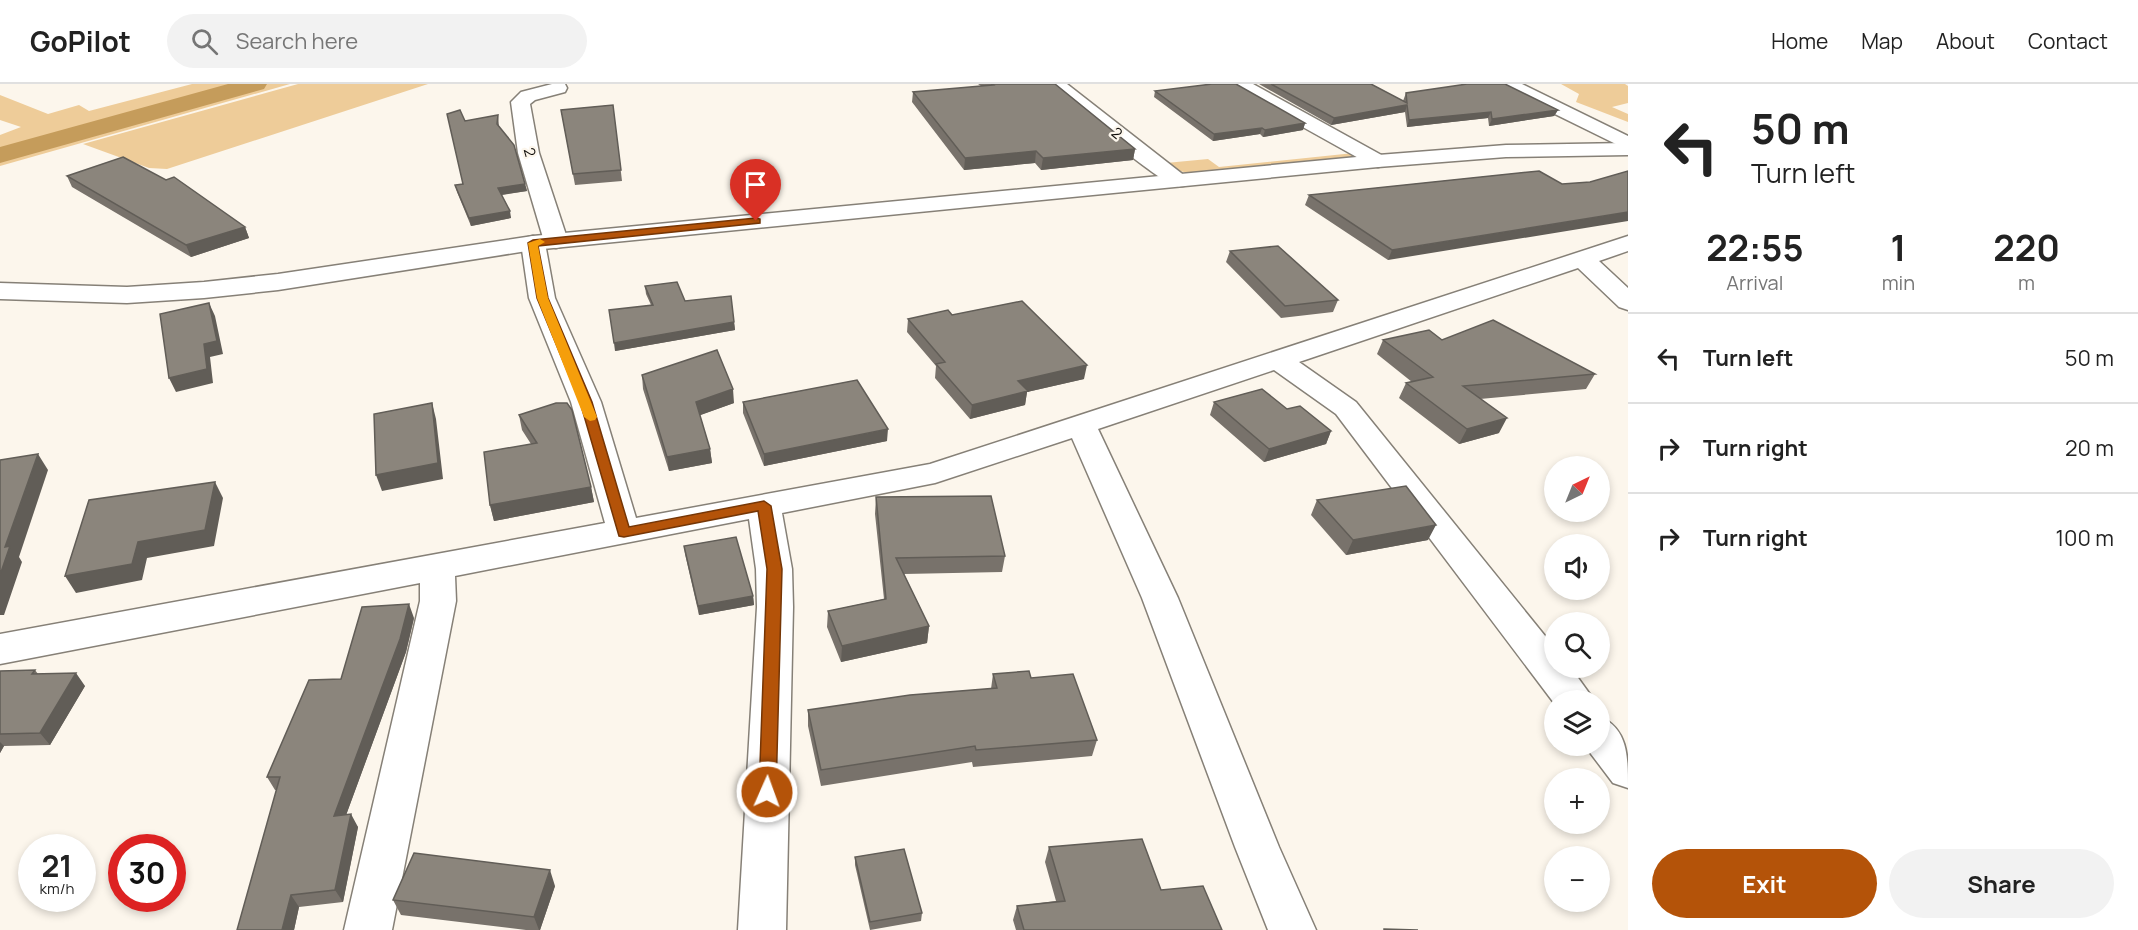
<!DOCTYPE html>
<meta charset="utf-8">
<style>
body{margin:0;font-family:Manrope,sans-serif;background:#f2f2f2;color:#222;height:100vh;display:flex;flex-direction:column;font-size:22px;white-space:nowrap}
*{box-sizing:border-box;margin:0}
p{font-size:20px;color:#767676}
.icon{flex:none;width:33px;height:33px;fill:none;stroke:currentColor;stroke-width:2;stroke-linecap:round;stroke-linejoin:round}
.map{position:relative;flex:1;overflow:hidden}
.panel{display:flex;flex-direction:column;background:#fff;width:510px}
.panel>*{flex:none}
.guide{background:#fff;color:#222;overflow:hidden}
.needle{width:39px;rotate:43deg}
.buttons{position:absolute;left:1544px;top:372px;display:grid;gap:12px}
.buttons a{display:grid;place-items:center;width:66px;height:66px;border-radius:50%;background:#fff;box-shadow:0 3px 9px #0003;font-size:30px}
.speed{position:absolute;left:18px;top:750px;display:flex;gap:12px;font-size:30px;font-weight:700;text-align:center}
.speed>*{display:grid;place-content:center;width:78px;height:78px;border-radius:50%;background:#fff;box-shadow:0 3px 9px #0003;line-height:1}
.speed small{font-size:15px;font-weight:400}
.speed .limit{border:9px solid #d22;background:#fff;color:#111}
.pin{position:absolute;display:grid;place-items:center;width:51px;height:51px;color:#fff;margin:-62px -26px;border-radius:50% 50% 50% 0;rotate:-45deg;box-shadow:0 0 6px #0007}
.pin .icon{rotate:45deg}
.me{position:absolute;width:66px;margin:-33px;rotate:2deg;stroke-linejoin:round;filter:drop-shadow(0 0 4px #0008)}
.turn{display:flex;align-items:center;gap:21px;height:126px;padding:0 24px;font-size:27px}
.turn .icon{width:78px;height:78px;stroke-width:2.5}
.turn b{display:block;font-size:42px;line-height:51px}
.eta{display:flex;justify-content:space-evenly;align-items:center;height:102px;text-align:center}
.eta b{font-size:36px;font-weight:700;line-height:42px}
.button{display:flex;gap:12px;margin-top:auto;padding:12px 24px}
.button a{flex:1;height:69px;border-radius:36px;background:#b45309;color:#fff;font-size:24px;font-weight:700;line-height:69px;text-align:center}
.button a+a{background:#f2f2f2;color:#222}
ul{padding:0;list-style:none}
li{display:flex;align-items:center;gap:18px;height:90px;padding:0 24px;border-top:2px solid #e0e0e0}
li div{flex:1}
li b{display:block;font-size:22px}
li em{font-style:normal}
header{display:flex;align-items:center;gap:36px;box-sizing:border-box;height:84px;padding:0 30px;background:#fff;border-bottom:2px solid #e0e0e0}
header strong{font-size:28px}
nav{display:flex;gap:33px;margin-inline-start:auto;font-size:21px}
.search{width:420px;height:54px;background:#f2f2f2;display:flex;align-items:center;gap:15px;box-sizing:border-box;padding:0 21px;border-radius:33px;color:#767676;font-size:22px}
main{display:flex;flex:1;min-height:0}
.map>svg:first-child{display:block}
</style>
<header>
<strong>GoPilot</strong>
<div class="search"><svg class="icon" aria-label="search" viewBox="0 0 24 24"><circle cx="10" cy="10" r="6"/><path d="M15 15l6 6"/></svg>Search here</div>
<nav><a>Home</a><a>Map</a><a>About</a><a>Contact</a></nav>
</header>
<main>
<div class="map">
<svg width="1628" height="846" viewBox="0 0 1628 846">
<rect width="100%" height="100%" fill="#fcf6ec"/>
<!-- green -->
<path fill="#ec9" d="M 192,0 L 290,0 L 0,82 L 0,51 L 21,43 L 0,36 L 0,11 L 48,30 L 79,21 L 89,27 Z
M 298,0 L 428,0 L 167,85 L 149,84 L 83,60 Z
M 1232,0 L 1361,70 L 1356,74 L 1193,90 L 1175,86 L 1166,79 L 1208,75 L 1219,83 L 1354,69 Z
M 1561,0 L 1625,0 L 1628,2 L 1628,19 L 1612,23 L 1628,30 L 1628,38 L 1576,18 L 1579,10 Z"/>
<g fill="none" stroke-linecap="round" stroke-linejoin="round">
<!-- canal -->
<path fill="#c59c5b" fill-rule="evenodd" d="M 228,0 L 267,0 L 264,5 L 0,79 L 0,63 Z"/>
<!-- minor casing -->
<g stroke="#868077" stroke-width="3">
<path id="minor" d="M 552,0 L 565,0 L 567,4 L 565,8 L 535,16 L 530,20 L 539,69 L 568,157 L 564,162 L 556,164 L 548,162 L 544,157 L 518,69 L 511,18 L 521,8 Z
M 1047,0 L 1067,0 L 1190,96 L 1187,101 C 1182,102 1178,103 1173,101 C 1157,95 1057,15 1047,0 Z
M 1230,0 L 1253,0 L 1385,73 L 1388,77 L 1385,81 L 1378,83 L 1371,81 L 1233,4 Z
M 1499,0 L 1522,0 L 1628,52 L 1628,66 L 1502,4 Z
M 533,152 L 541,154 L 545,159 L 555,214 L 601,318 L 636,434 L 930,380 L 1628,152 L 1628,167 L 1599,177 L 1628,204 L 1628,226 L 1619,223 L 1578,184 L 1299,278 L 1356,318 L 1554,563 L 1554,584 L 1571,584 L 1594,616 L 1554,616 L 1554,619 L 1336,330 L 1274,286 L 1098,345 L 1178,514 L 1279,763 L 1316,846 L 1268,846 L 1235,763 L 1142,514 L 1072,354 L 935,399 L 782,429 L 792,485 L 793,523 L 786,846 L 738,846 L 757,523 L 756,485 L 749,435 L 455,492 L 456,517 L 392,846 L 344,846 L 420,517 L 420,499 L 0,580 L 0,550 L 605,439 L 571,318 L 529,214 L 521,159 L 525,154 Z
M 1599,632 C 1628,645 1628,671 1628,704 L 1613,699 L 1585,662 L 1599,662 Z"/>
</g>
<!-- major casing -->
<g stroke="#868077" stroke-width="3">
<path id="major" d="M 1628,59 L 1628,71 L 1506,73 L 1378,83 L 533,166 L 278,206 L 204,214 L 127,219 L 0,215 L 0,199 L 127,203 L 204,198 L 278,190 L 533,152 L 1378,71 L 1506,61 Z"/>
</g>
<!-- minor -->
<use href="#minor" fill="#fff" fill-rule="evenodd"/>
<!-- major -->
<use href="#major" fill="#fff" fill-rule="evenodd"/>
</g>
<!-- wall -->
<path fill="#78726b" d="M 978,0 L 1055,0 L 1135,65 L 1133,76 L 1041,86 L 1035,79 L 964,86 L 912,18 L 913,8 L 981,2 Z
M 1259,0 L 1371,0 L 1403,17 L 1406,9 L 1558,26 L 1554,32 L 1489,42 L 1488,34 L 1407,43 L 1405,28 L 1331,41 Z
M 1155,7 L 1305,39 L 1303,46 L 1263,53 L 1260,50 L 1213,57 L 1154,13 Z
M 613,21 L 622,97 L 575,101 L 561,26 Z
M 498,31 L 499,42 L 525,100 L 527,107 L 502,111 L 511,134 L 471,142 L 457,108 L 455,101 L 463,100 L 465,37 Z
M 1539,87 L 1388,176 L 1305,121 L 1309,111 Z
M 67,92 L 245,143 L 249,154 L 191,173 L 72,103 Z
M 1230,167 L 1338,216 L 1333,228 L 1281,234 L 1226,178 Z
M 645,202 L 685,217 L 734,238 L 735,246 L 615,267 L 651,221 L 646,210 Z
M 952,231 L 1084,295 L 1027,308 L 1025,321 L 970,335 L 935,294 L 936,282 L 907,248 L 908,235 Z
M 1383,256 L 1442,256 L 1595,290 L 1586,305 L 1480,315 L 1499,349 L 1459,360 L 1399,314 L 1406,299 L 1412,298 L 1377,270 Z
M 642,291 L 734,319 L 700,331 L 710,365 L 712,379 L 669,387 L 643,305 Z
M 743,318 L 887,357 L 764,382 L 743,329 Z
M 1214,318 L 1287,325 L 1331,347 L 1326,360 L 1264,378 L 1210,331 Z
M 519,331 L 591,403 L 594,418 L 494,437 L 490,421 L 531,360 L 522,346 Z
M 876,413 L 1005,472 L 1002,488 L 904,490 L 929,542 L 927,559 L 841,578 L 827,543 L 828,527 L 884,515 L 875,430 Z
M 1317,416 L 1428,456 L 1346,471 L 1311,431 Z
M 684,462 L 753,512 L 754,521 L 699,531 L 685,470 Z
M 414,534 L 406,568 L 346,731 L 358,743 L 343,818 L 299,823 L 294,846 L 276,706 L 275,706 L 267,693 L 341,595 Z
M 35,586 L 38,590 L 85,602 L 50,661 L 4,662 L 0,669 L 0,587 Z
M 993,590 L 1031,594 L 1097,656 L 1092,672 L 973,683 L 972,678 L 821,702 L 808,642 L 808,626 L 991,605 Z
M 1049,763 L 1161,806 L 1222,846 L 1016,846 L 1013,836 L 1017,822 L 1056,817 L 1045,778 Z
M 855,773 L 922,829 L 921,837 L 870,846 L 855,781 Z
M 555,802 L 540,846 L 526,846 L 401,831 L 393,816 Z"/>
<!-- shaded-wall -->
<path fill="#615d57" d="M 1407,21 L 1405,28 L 1331,41 L 1334,34 Z
M 1558,26 L 1554,32 L 1489,42 L 1492,35 Z
M 1491,28 L 1488,34 L 1407,43 L 1409,36 Z
M 1305,39 L 1303,46 L 1263,53 L 1265,46 Z
M 1262,44 L 1260,50 L 1213,57 L 1214,50 Z
M 1135,65 L 1133,76 L 1041,86 L 1043,74 Z
M 1036,67 L 1035,79 L 964,86 L 965,74 Z
M 525,100 L 527,107 L 500,111 L 498,104 Z
M 510,127 L 511,134 L 471,142 L 469,134 Z
M 1628,128 L 1628,137 L 1388,176 L 1392,166 Z
M 245,143 L 249,154 L 191,173 L 186,161 Z
M 209,219 L 215,232 L 223,270 L 210,273 L 213,299 L 176,308 L 169,294 Z
M 734,238 L 735,246 L 615,267 L 614,259 Z
M 1087,281 L 1084,295 L 1027,308 L 1025,321 L 970,335 L 972,321 L 1018,297 Z
M 733,305 L 734,319 L 698,332 L 696,318 Z
M 432,319 L 436,335 L 443,395 L 382,407 L 376,391 Z
M 1507,334 L 1499,349 L 1459,360 L 1467,345 Z
M 888,345 L 887,357 L 764,382 L 764,370 Z
M 1331,347 L 1326,360 L 1264,378 L 1269,365 Z
M 710,365 L 712,379 L 669,387 L 667,373 Z
M 38,370 L 48,386 L 19,473 L 22,478 L 4,531 L 0,531 L 0,491 L 5,463 Z
M 215,398 L 223,414 L 214,462 L 147,474 L 142,496 L 76,509 L 65,492 L 138,458 Z
M 591,403 L 594,418 L 494,437 L 490,421 Z
M 1436,441 L 1428,456 L 1346,471 L 1353,456 Z
M 753,512 L 754,521 L 699,531 L 698,522 Z
M 409,520 L 414,534 L 406,568 L 341,745 L 334,732 Z
M 929,542 L 927,559 L 841,578 L 842,562 Z
M 76,589 L 85,602 L 50,661 L 40,649 Z
M 0,658 L 4,662 L 0,669 Z
M 351,730 L 358,743 L 343,818 L 335,806 Z
M 550,786 L 555,802 L 540,846 L 539,846 L 534,833 Z
M 291,811 L 299,823 L 294,846 L 282,846 Z"/>
<!-- building -->
<path fill="#8b857c" stroke="#615d57" stroke-width="1.5" d="M 991,0 L 1055,0 L 1135,65 L 1043,74 L 1036,67 L 965,74 L 913,8 L 993,1 Z
M 1212,0 L 1236,0 L 1305,39 L 1265,46 L 1262,44 L 1214,50 L 1155,7 Z
M 1271,0 L 1371,0 L 1407,19 L 1406,9 L 1467,0 L 1505,0 L 1558,26 L 1492,35 L 1491,28 L 1409,36 L 1407,21 L 1334,34 Z
M 613,21 L 621,86 L 573,90 L 561,26 Z
M 460,26 L 465,37 L 498,31 L 497,40 L 514,61 L 525,100 L 498,104 L 510,127 L 469,134 L 455,101 L 463,100 L 447,30 Z
M 123,73 L 166,96 L 174,93 L 245,143 L 186,161 L 67,92 Z
M 1539,87 L 1562,100 L 1590,98 L 1628,87 L 1628,128 L 1392,166 L 1309,111 Z
M 1278,162 L 1338,216 L 1285,222 L 1230,167 Z
M 677,198 L 685,217 L 731,212 L 734,238 L 614,259 L 609,226 L 653,221 L 645,202 Z
M 1022,217 L 1087,281 L 1018,297 L 1028,307 L 972,321 L 936,280 L 945,278 L 908,235 L 948,226 L 952,231 Z
M 209,219 L 217,257 L 204,260 L 207,285 L 169,294 L 160,230 Z
M 1493,236 L 1595,290 L 1463,302 L 1507,334 L 1467,345 L 1406,299 L 1433,293 L 1383,256 L 1429,246 L 1442,256 Z
M 717,266 L 733,305 L 696,318 L 710,365 L 667,373 L 642,291 Z
M 857,296 L 888,345 L 764,370 L 743,318 Z
M 1262,305 L 1287,325 L 1300,322 L 1331,347 L 1269,365 L 1214,318 Z
M 432,319 L 438,379 L 376,391 L 374,330 Z
M 556,319 L 567,319 L 572,326 L 591,403 L 490,421 L 484,368 L 537,359 L 519,331 Z
M 38,370 L 5,463 L 10,462 L 0,491 L 0,376 Z
M 215,398 L 205,446 L 138,458 L 132,480 L 65,492 L 89,416 Z
M 1406,402 L 1436,441 L 1353,456 L 1317,416 Z
M 991,412 L 1005,472 L 896,474 L 929,542 L 842,562 L 828,527 L 886,515 L 876,413 Z
M 736,453 L 753,512 L 698,522 L 684,462 Z
M 409,520 L 400,555 L 334,732 L 351,730 L 335,806 L 291,811 L 282,846 L 237,846 L 280,693 L 267,693 L 309,596 L 341,595 L 362,523 Z
M 35,586 L 32,590 L 76,589 L 40,649 L 0,650 L 0,587 Z
M 1029,587 L 1031,594 L 1073,590 L 1097,656 L 976,666 L 975,662 L 821,686 L 808,626 L 910,611 L 997,604 L 993,590 Z
M 1142,755 L 1161,806 L 1203,802 L 1222,846 L 1024,846 L 1017,822 L 1065,817 L 1049,763 Z
M 904,765 L 922,829 L 870,838 L 855,773 Z
M 414,769 L 550,786 L 534,833 L 393,816 Z
M 1384,845 L 1418,846 L 1384,846 Z"/>
<!-- route -->
<path fill="#b45309" stroke="#753606" stroke-width="1.5" d="M 756,134 L 760,135 L 760,139 L 538,162 L 548,214 L 592,318 L 629,443 L 764,417 L 771,422 L 782,485 L 776,708 L 774,713 L 767,715 L 761,713 L 759,708 L 767,485 L 758,427 L 624,453 L 619,452 L 580,318 L 537,214 L 528,159 L 533,156 Z"/>
<!-- slow -->
<path fill="#f59e0b" d="M 540,155 L 545,158 L 538,162 L 548,214 L 597,333 L 595,336 L 590,337 L 584,333 L 537,214 L 528,159 Z"/>
<g text-anchor="middle" dominant-baseline="central" stroke-width="4.5" stroke-linejoin="round" paint-order="stroke">
<!-- far-street labels -->
<g font-size="15" fill="#100e0b" stroke="#fcf6ec">
<text transform="translate(1117 49) rotate(39)">2</text>
<text transform="translate(530 68) rotate(74)">2</text>
</g>
</g>
</svg>
<div class="buttons">
<a><svg class="needle" viewBox="-14 -14 28 28"><path d="M0-13l5 13h-10z" fill="#e53935"/><path d="M0 13l5-13h-10z" fill="#767676"/></svg></a>
<a><svg class="icon" aria-label="sound" viewBox="0 0 24 24"><path d="M4 9h4l5-4v14l-5-4H4zM17 9q2 3 0 6"/></svg></a>
<a><svg class="icon" aria-label="search" viewBox="0 0 24 24"><circle cx="10" cy="10" r="6"/><path d="M15 15l6 6"/></svg></a>
<a><svg class="icon" aria-label="layers" viewBox="0 0 24 24"><path d="M12 4l9 5-9 5-9-5zM3 14l9 5 9-5"/></svg></a>
<a>+</a>
<a>−</a>
</div>
<div class="speed"><div>21<small>km/h</small></div><div class="limit">30</div></div>
<div class="pin" style="left:756px;top:137px;background:#d93025"><svg class="icon" aria-label="arrive" viewBox="0 0 24 24"><path d="M6 21V4h12l-3 4 3 4H6"/></svg></div>
<svg class="me" style="left:767px;top:708px" viewBox="-20 -20 40 40"><circle r="17" fill="#b45309" stroke="#fff" stroke-width="3"/><path d="M0-11L8 9 0 5-8 9z" fill="#fff"/></svg>
</div>
<section class="panel">
<div class="guide">
<div class="turn"><svg class="icon" aria-label="left" viewBox="0 0 24 24"><path d="M17 20v-9H6M10 6l-5 5 5 5"/></svg><div><b>50 m</b>Turn left</div></div>
</div>
<div class="eta">
<div><b>22:55</b><p>Arrival</p></div>
<div><b>1</b><p>min</p></div>
<div><b>220</b><p>m</p></div>
</div>
<ul>
<li><svg class="icon" aria-label="left" viewBox="0 0 24 24"><path d="M17 20v-9H6M10 6l-5 5 5 5"/></svg><div><b>Turn left</b></div><em>50 m</em></li>
<li><svg class="icon" aria-label="right" viewBox="0 0 24 24"><path d="M7 20v-9h11M14 6l5 5-5 5"/></svg><div><b>Turn right</b></div><em>20 m</em></li>
<li><svg class="icon" aria-label="right" viewBox="0 0 24 24"><path d="M7 20v-9h11M14 6l5 5-5 5"/></svg><div><b>Turn right</b></div><em>100 m</em></li>
</ul>
<div class="button"><a>Exit</a><a>Share</a></div>
</section>
</main>
